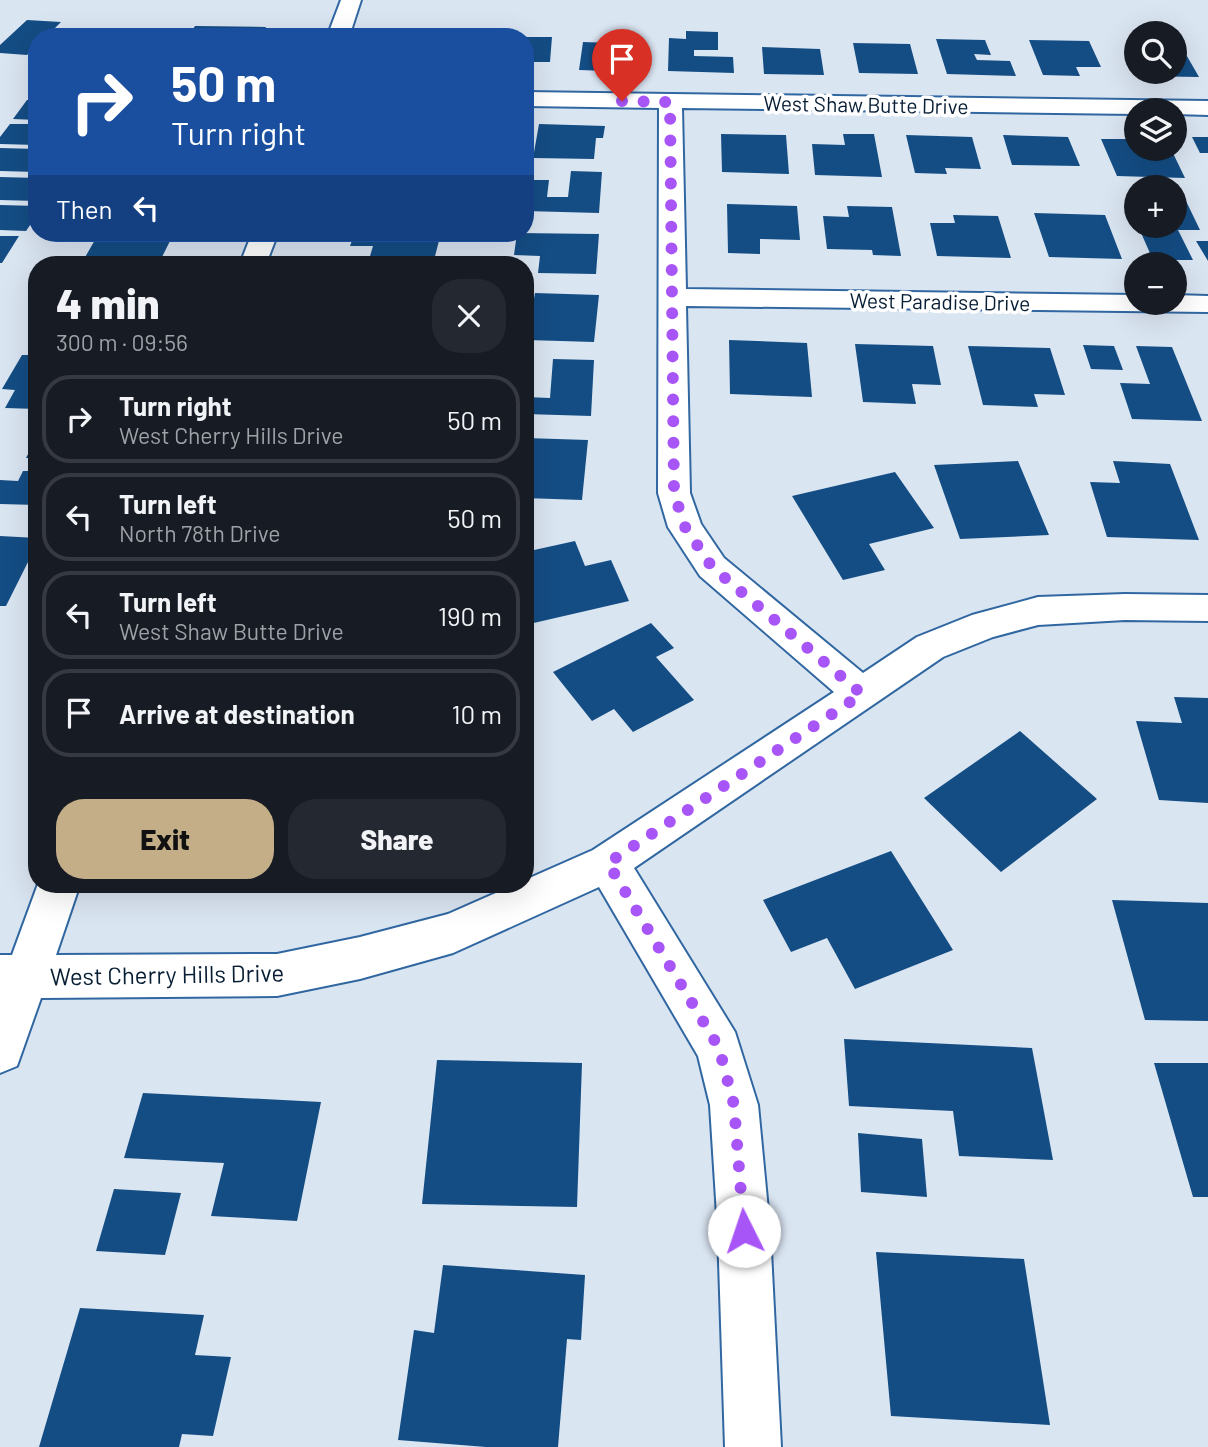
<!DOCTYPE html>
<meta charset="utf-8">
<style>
body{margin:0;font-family:Barlow,sans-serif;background:#242831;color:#f1f3f6;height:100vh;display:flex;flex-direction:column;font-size:26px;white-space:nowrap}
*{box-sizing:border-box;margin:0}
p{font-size:23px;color:#9ea1a6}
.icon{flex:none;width:38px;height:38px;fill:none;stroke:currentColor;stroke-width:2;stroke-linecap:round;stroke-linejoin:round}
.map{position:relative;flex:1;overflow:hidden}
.panel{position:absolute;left:28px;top:256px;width:506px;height:637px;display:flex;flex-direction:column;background:#171b24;border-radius:28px;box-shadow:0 7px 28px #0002}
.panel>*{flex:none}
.top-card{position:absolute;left:28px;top:28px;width:506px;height:214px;border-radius:28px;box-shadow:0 7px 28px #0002;background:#1a4fa0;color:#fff;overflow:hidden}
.fabs{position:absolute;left:1124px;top:21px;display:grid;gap:14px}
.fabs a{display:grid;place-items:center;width:63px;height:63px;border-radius:50%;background:#171b24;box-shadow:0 7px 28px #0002;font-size:35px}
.pin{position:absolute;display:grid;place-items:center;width:60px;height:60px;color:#fff;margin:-72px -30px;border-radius:50% 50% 50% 0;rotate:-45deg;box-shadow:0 0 7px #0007}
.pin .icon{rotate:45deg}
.me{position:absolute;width:77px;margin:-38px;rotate:356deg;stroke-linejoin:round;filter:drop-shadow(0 0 5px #0008)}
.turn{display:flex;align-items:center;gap:24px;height:147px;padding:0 28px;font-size:32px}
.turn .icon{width:91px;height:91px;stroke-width:2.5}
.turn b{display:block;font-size:49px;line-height:60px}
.then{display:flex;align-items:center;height:66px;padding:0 28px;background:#0003;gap:14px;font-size:26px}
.round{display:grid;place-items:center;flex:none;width:74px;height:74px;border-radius:28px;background:#242831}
.overview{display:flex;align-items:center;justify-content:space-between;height:119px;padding:0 28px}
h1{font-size:42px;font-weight:800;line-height:52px}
.cta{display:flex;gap:14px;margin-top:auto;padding:14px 28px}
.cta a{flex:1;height:80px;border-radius:28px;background:#c3ae88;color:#111;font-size:28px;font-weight:800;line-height:80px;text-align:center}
.cta a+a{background:#242831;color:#f1f3f6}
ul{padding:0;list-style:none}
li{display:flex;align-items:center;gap:21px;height:88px;margin:0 14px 10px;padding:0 14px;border:4px solid #363941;border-radius:28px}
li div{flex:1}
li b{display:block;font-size:26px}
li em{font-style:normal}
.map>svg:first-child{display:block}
</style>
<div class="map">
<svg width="1208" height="1447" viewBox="0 0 1208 1447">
<rect width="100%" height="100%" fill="#dae5f2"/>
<!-- building -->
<path fill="#144d84" d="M 27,20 L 61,22 L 46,37 L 37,37 L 37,45 L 27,55 L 0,53 L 0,45 Z
M 195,26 L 266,27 L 261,37 L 188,37 Z
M 686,31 L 718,32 L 718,50 L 694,50 L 694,56 L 733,57 L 734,73 L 668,71 L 669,38 L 686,39 Z
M 525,37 L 552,37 L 550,62 L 525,62 Z
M 936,39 L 985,40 L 991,55 L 974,54 L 977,60 L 1010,61 L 1016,76 L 947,74 Z
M 1029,40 L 1089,41 L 1101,67 L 1076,67 L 1080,76 L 1043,75 Z
M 583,42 L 641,44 L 639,72 L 579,70 Z
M 853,43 L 910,44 L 918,74 L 859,73 Z
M 1174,44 L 1180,44 L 1199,77 L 1137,76 L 1125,50 L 1136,50 L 1136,72 L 1174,72 Z
M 762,47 L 820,49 L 824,75 L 764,74 Z
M 27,100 L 37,100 L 37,120 L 13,119 Z
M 10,124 L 37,124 L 37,145 L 0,144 L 0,137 Z
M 539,124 L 605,126 L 603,138 L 596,138 L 594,159 L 533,158 Z
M 721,134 L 786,135 L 789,174 L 722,172 Z
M 843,134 L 874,134 L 882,177 L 815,175 L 812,144 L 845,145 Z
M 906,135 L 972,137 L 981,169 L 945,168 L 947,174 L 915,173 Z
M 1003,135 L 1068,137 L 1080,166 L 1012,165 Z
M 1192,137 L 1208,137 L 1208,153 L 1200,153 Z
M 1101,139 L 1136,139 L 1136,149 L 1171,149 L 1185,178 L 1117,176 Z
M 0,148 L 37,149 L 37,172 L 0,171 Z
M 571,171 L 602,172 L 599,213 L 525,211 L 525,180 L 549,180 L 547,197 L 568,197 Z
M 0,177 L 37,178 L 37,201 L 0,200 Z
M 1174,201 L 1186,201 L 1200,230 L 1178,230 L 1193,260 L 1153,260 L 1138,226 L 1174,226 Z
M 727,204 L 797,206 L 800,240 L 760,239 L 760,254 L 728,253 Z
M 0,205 L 37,206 L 37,215 L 26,231 L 0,230 Z
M 847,206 L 892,207 L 901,256 L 873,255 L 872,250 L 827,249 L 823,216 L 849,217 Z
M 1034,213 L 1105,215 L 1122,259 L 1049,257 Z
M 953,215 L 998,216 L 1011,258 L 937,256 L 930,223 L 955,223 Z
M 99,233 L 174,233 L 160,261 L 84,259 Z
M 355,233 L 441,233 L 433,264 L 368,263 L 373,246 L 350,246 Z
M 517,233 L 599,234 L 596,274 L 538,273 L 540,256 L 514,255 Z
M 0,236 L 19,236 L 2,263 L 0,263 Z
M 1196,241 L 1208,241 L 1208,261 Z
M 535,293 L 599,295 L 594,342 L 527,340 Z
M 729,340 L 807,343 L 812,397 L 730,394 Z
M 855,344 L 933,346 L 941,385 L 912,384 L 916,404 L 863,402 Z
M 1083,345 L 1114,346 L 1123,370 L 1091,369 Z
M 968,346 L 1050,348 L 1065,395 L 1034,394 L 1038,407 L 983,405 Z
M 1136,346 L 1172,347 L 1202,421 L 1132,419 L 1120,383 L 1150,384 Z
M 22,355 L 37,355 L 37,409 L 5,408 L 15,390 L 2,389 Z
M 553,359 L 594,360 L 591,416 L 525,414 L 525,397 L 550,398 Z
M 37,437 L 37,458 L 26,458 Z
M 525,438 L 588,440 L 582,500 L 525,498 Z
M 1018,461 L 1049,535 L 960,539 L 934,465 Z
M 1113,461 L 1170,464 L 1199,540 L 1107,537 L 1090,482 L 1120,483 Z
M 23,471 L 37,471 L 37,505 L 0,504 L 0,480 L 18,481 Z
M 895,472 L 934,528 L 869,544 L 885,570 L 843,580 L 792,496 Z
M 0,536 L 37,538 L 37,544 L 6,606 L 0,606 Z
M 575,541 L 585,566 L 611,560 L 629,601 L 525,625 L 525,552 Z
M 651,623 L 674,648 L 656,657 L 694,700 L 633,732 L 614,709 L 592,721 L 553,672 Z
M 1174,697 L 1208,698 L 1208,803 L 1159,800 L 1136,721 L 1182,723 Z
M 1020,731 L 1097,799 L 1001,872 L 924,798 Z
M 891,851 L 953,950 L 855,989 L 827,938 L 791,952 L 763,900 Z
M 1112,900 L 1208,903 L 1208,1021 L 1145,1020 Z
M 844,1039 L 1032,1048 L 1053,1160 L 959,1156 L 953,1111 L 849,1106 Z
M 437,1060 L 582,1063 L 577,1207 L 422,1204 Z
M 1154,1063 L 1208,1063 L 1208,1197 L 1193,1197 Z
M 143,1093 L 321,1102 L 297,1221 L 211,1216 L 224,1163 L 124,1158 Z
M 858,1133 L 922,1139 L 927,1197 L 861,1192 Z
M 114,1189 L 181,1193 L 165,1255 L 96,1251 Z
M 876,1252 L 1024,1259 L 1050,1425 L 891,1416 Z
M 443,1265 L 585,1275 L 581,1340 L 567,1339 L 558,1447 L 486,1447 L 398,1440 L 414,1330 L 434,1333 Z
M 80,1308 L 204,1315 L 195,1355 L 231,1357 L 213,1436 L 182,1434 L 179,1447 L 39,1447 Z"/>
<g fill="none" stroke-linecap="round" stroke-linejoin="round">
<!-- minor casing -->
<g stroke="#3167a1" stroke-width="4">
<path id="minor" d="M 341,0 L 361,0 L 349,37 L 327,37 Z
M 525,92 L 1208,101 L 1208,115 L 1174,114 L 1174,110 L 1136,110 L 1136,114 L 682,108 L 686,289 L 1136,295 L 1136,303 L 1174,303 L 1174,295 L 1208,296 L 1208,312 L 686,306 L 690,493 L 701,524 L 724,558 L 863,673 L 917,637 L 972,615 L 1038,597 L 1125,594 L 1208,595 L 1208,621 L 1125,620 L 1038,625 L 993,637 L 943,657 L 634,868 L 735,1032 L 758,1105 L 770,1231 L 781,1447 L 725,1447 L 718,1231 L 710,1105 L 698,1056 L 599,887 L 453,953 L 360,979 L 277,996 L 41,998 L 17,1066 L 0,1073 L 0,955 L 12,955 L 38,884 L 80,884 L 56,955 L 277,954 L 360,937 L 448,914 L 516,884 L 525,884 L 525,880 L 593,850 L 834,692 L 700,576 L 668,527 L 658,493 L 659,108 L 525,106 Z
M 252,233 L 278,233 L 266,264 L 240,264 Z"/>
</g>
<!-- minor -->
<use href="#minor" fill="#fff" fill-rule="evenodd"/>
</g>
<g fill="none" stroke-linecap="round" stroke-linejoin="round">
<!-- route -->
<path stroke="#a855f7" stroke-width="12" stroke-dasharray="0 21.6" d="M 622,101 L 670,102 L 674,493 L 685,527 L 712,567 L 862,694 L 608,863 L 719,1048 L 734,1105 L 744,1231"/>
</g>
<g text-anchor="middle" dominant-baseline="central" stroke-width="7" stroke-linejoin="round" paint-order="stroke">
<!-- far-street labels -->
<g font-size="21" fill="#071e35" stroke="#fff">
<text transform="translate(866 104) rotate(1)">West Shaw Butte Drive</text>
<text transform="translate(940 301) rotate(1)">West Paradise Drive</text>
</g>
<!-- street labels -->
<g font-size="24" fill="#071e35" stroke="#fff">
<text transform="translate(167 974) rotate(-1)">West Cherry Hills Drive</text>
</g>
</g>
</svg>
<div class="fabs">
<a><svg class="icon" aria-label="search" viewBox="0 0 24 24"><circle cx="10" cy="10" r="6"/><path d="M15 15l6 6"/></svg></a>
<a><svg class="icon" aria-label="layers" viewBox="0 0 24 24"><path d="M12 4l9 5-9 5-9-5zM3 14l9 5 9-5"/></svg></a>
<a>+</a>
<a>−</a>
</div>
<div class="pin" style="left:622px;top:101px;background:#d93025"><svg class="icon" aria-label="arrive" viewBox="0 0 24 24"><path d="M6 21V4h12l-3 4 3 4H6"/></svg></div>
<svg class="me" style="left:744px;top:1231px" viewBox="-20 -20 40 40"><circle r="19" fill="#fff"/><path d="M0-13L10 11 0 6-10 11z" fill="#a855f7"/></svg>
<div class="top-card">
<div class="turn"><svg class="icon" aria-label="right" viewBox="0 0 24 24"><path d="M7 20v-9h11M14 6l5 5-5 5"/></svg><div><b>50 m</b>Turn right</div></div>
<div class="then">Then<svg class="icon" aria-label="left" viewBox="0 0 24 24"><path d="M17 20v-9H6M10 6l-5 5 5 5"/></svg></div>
</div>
<section class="panel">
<div class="overview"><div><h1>4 min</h1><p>300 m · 09:56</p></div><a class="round"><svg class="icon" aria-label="close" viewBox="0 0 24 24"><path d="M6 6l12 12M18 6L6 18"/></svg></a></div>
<ul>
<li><svg class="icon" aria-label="right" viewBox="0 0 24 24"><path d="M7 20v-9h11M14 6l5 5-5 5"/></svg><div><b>Turn right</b><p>West Cherry Hills Drive</p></div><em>50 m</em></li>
<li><svg class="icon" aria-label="left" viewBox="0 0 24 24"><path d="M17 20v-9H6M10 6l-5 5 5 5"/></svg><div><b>Turn left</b><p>North 78th Drive</p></div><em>50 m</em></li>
<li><svg class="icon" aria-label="left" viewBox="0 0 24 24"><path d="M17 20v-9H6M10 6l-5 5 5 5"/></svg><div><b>Turn left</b><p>West Shaw Butte Drive</p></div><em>190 m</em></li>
<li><svg class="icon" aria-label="arrive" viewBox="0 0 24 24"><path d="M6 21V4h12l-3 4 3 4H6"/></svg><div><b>Arrive at destination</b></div><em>10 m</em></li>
</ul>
<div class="cta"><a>Exit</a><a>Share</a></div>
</section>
</div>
